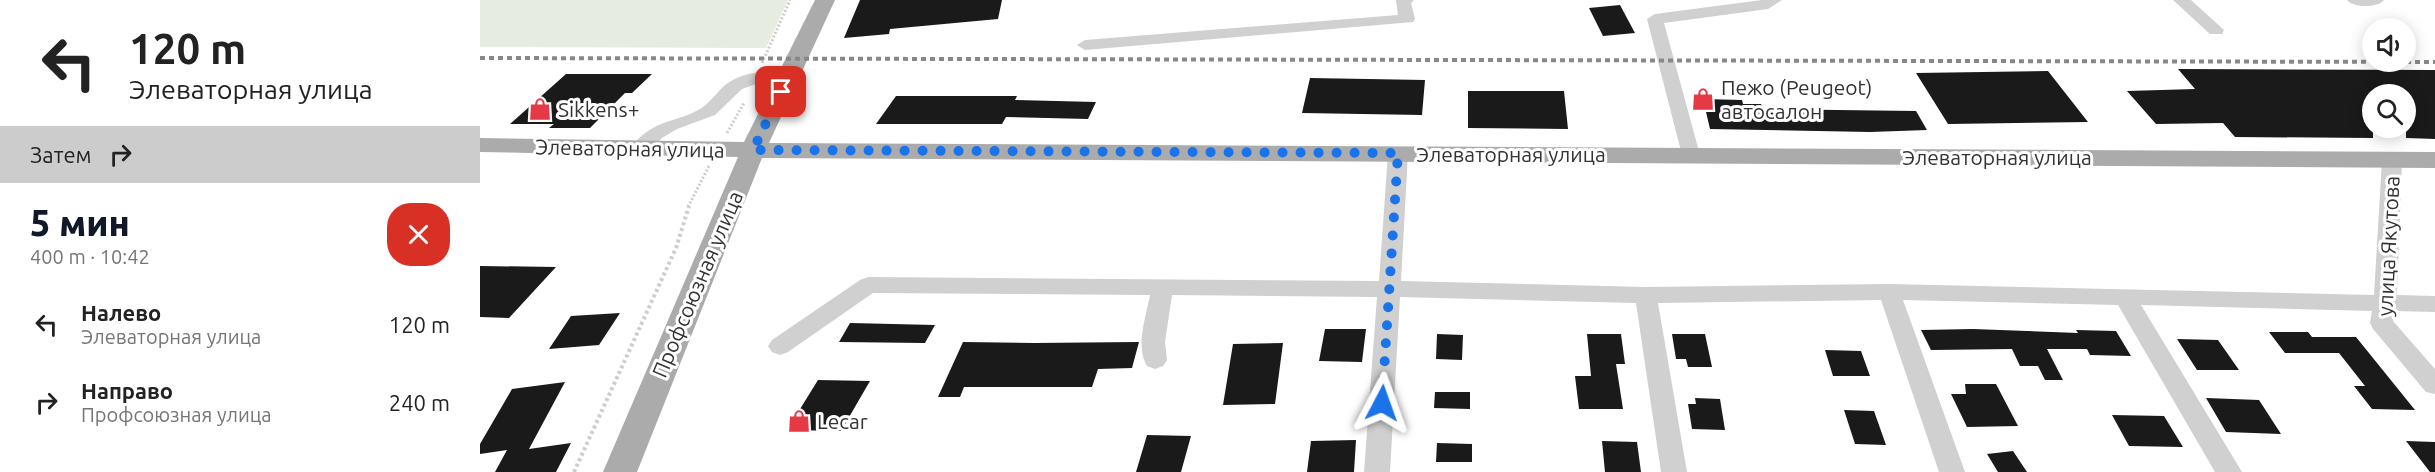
<!DOCTYPE html>
<html lang="ru">
<meta charset="utf-8">
<style>
body{margin:0;font-family:Ubuntu,sans-serif;background:#f2f2f2;color:#222;height:100vh;display:flex;flex-direction:column;font-size:22px;white-space:nowrap}
*{box-sizing:border-box;margin:0}
p{font-size:20px;color:#767676}
.icon{flex:none;width:33px;height:33px;fill:none;stroke:currentColor;stroke-width:2;stroke-linecap:round;stroke-linejoin:round}
.map{position:relative;flex:1;overflow:hidden}
.side{display:flex;flex-direction:column;background:#fff;width:480px}
.side>*{flex:none}
.guide{background:#fff;color:#222;overflow:hidden}
.fabs{position:absolute;left:1882px;top:18px;display:grid;gap:12px}
.fabs a{display:grid;place-items:center;width:54px;height:54px;border-radius:50%;background:#fff;box-shadow:0 3px 15px #0003;font-size:30px}
.pin{position:absolute;display:grid;place-items:center;width:51px;height:51px;color:#fff;margin:-26px;border-radius:12px;box-shadow:0 3px 9px #0006}
.me{position:absolute;width:66px;margin:-33px;rotate:4deg;stroke-linejoin:round;filter:drop-shadow(0 0 4px #0008)}
.turn{display:flex;align-items:center;gap:21px;height:126px;padding:0 30px;font-size:27px}
.turn .icon{width:78px;height:78px;stroke-width:2.5}
.turn b{display:block;font-size:42px;line-height:51px}
.then{display:flex;align-items:center;height:57px;padding:0 30px;background:#0003;gap:12px;font-size:22px}
.round{display:grid;place-items:center;flex:none;width:63px;height:63px;border-radius:24px;background:#f2f2f2}
.summary{display:flex;align-items:center;justify-content:space-between;height:102px;padding:0 30px}
h1{font-size:36px;font-weight:800;line-height:45px;color:#111827}
ul{padding:0;list-style:none}
li{display:flex;align-items:center;gap:18px;height:78px;padding:0 30px}
li div{flex:1}
li b{display:block;font-size:22px}
li em{font-style:normal}
main{display:flex;flex:1;min-height:0}
.map>svg:first-child{display:block}
</style>
<main>
<section class="side">
<div class="guide">
<div class="turn"><svg class="icon" aria-label="left" viewBox="0 0 24 24"><path d="M17 20v-9H6M10 6l-5 5 5 5"/></svg><div><b>120 m</b>Элеваторная улица</div></div>
<div class="then">Затем<svg class="icon" aria-label="right" viewBox="0 0 24 24"><path d="M7 20v-9h11M14 6l5 5-5 5"/></svg></div>
</div>
<div class="summary"><div><h1>5 мин</h1><p>400 m · 10:42</p></div><a class="round" style="background:#d93025;color:#fff"><svg class="icon" aria-label="close" viewBox="0 0 24 24"><path d="M6 6l12 12M18 6L6 18"/></svg></a></div>
<ul>
<li><svg class="icon" aria-label="left" viewBox="0 0 24 24"><path d="M17 20v-9H6M10 6l-5 5 5 5"/></svg><div><b>Налево</b><p>Элеваторная улица</p></div><em>120 m</em></li>
<li><svg class="icon" aria-label="right" viewBox="0 0 24 24"><path d="M7 20v-9h11M14 6l5 5-5 5"/></svg><div><b>Направо</b><p>Профсоюзная улица</p></div><em>240 m</em></li>
</ul>
</section>
<div class="map">
<svg width="1955" height="472" viewBox="0 0 1955 472">
<rect width="100%" height="100%" fill="#fff"/>
<!-- green -->
<path fill="#e6ecdf" d="M 0,0 L 308,0 L 286,48 L 0,47 Z"/>
<!-- building -->
<path fill="#1a1a1a" d="M 380,0 L 522,0 L 518,19 L 410,29 L 409,34 L 364,38 Z
M 1140,5 L 1155,33 L 1123,36 L 1109,8 Z
M 1698,69 L 1955,70 L 1955,139 L 1926,138 L 1926,94 L 1893,94 L 1893,138 L 1755,137 L 1743,123 L 1676,124 L 1647,91 L 1715,89 Z
M 1568,71 L 1608,122 L 1468,124 L 1436,73 Z
M 86,74 L 172,74 L 152,93 L 145,93 L 110,128 L 69,128 L 74,124 L 30,124 Z
M 830,78 L 945,80 L 942,115 L 822,113 Z
M 988,91 L 1084,91 L 1088,129 L 988,128 Z
M 416,96 L 537,96 L 535,100 L 616,102 L 608,119 L 526,117 L 522,124 L 396,124 Z
M 1223,99 L 1262,100 L 1263,104 L 1281,104 L 1283,109 L 1436,111 L 1447,130 L 1390,132 L 1230,129 Z
M 0,266 L 76,267 L 29,318 L 0,317 Z
M 140,313 L 119,345 L 69,349 L 91,316 Z
M 370,323 L 455,325 L 445,343 L 359,342 Z
M 845,329 L 886,329 L 882,362 L 839,361 Z
M 1493,329 L 1598,333 L 1596,330 L 1636,331 L 1651,356 L 1610,355 L 1607,349 L 1567,349 L 1583,380 L 1565,380 L 1558,366 L 1540,366 L 1532,349 L 1451,350 L 1441,330 Z
M 1789,332 L 1828,332 L 1832,337 L 1876,337 L 1935,410 L 1892,409 L 1874,386 L 1885,386 L 1859,353 L 1805,353 Z
M 957,334 L 983,335 L 982,360 L 956,359 Z
M 1107,334 L 1141,334 L 1145,364 L 1136,364 L 1143,409 L 1099,409 L 1095,376 L 1111,376 Z
M 1192,334 L 1225,334 L 1232,367 L 1208,367 L 1206,359 L 1196,359 Z
M 1697,339 L 1738,340 L 1759,370 L 1717,370 Z
M 483,342 L 554,343 L 659,342 L 652,368 L 618,369 L 612,387 L 484,387 L 480,397 L 458,397 Z
M 803,343 L 795,404 L 743,405 L 753,344 Z
M 1345,350 L 1381,351 L 1390,376 L 1353,376 Z
M 338,380 L 390,381 L 361,431 L 307,430 Z
M 85,382 L 49,449 L 91,443 L 76,472 L 15,472 L 27,450 L 0,454 L 0,444 L 32,389 Z
M 1485,384 L 1516,384 L 1538,426 L 1487,427 L 1471,394 L 1486,394 Z
M 955,392 L 990,392 L 990,409 L 954,408 Z
M 1215,398 L 1240,399 L 1245,430 L 1212,429 L 1208,404 L 1216,404 Z
M 1726,398 L 1779,400 L 1801,434 L 1746,432 Z
M 1364,410 L 1394,411 L 1406,445 L 1375,444 Z
M 1632,415 L 1684,416 L 1703,447 L 1649,446 Z
M 667,435 L 711,436 L 701,472 L 656,472 Z
M 876,440 L 874,472 L 827,472 L 831,441 Z
M 1122,441 L 1157,442 L 1161,472 L 1125,472 Z
M 1926,441 L 1955,442 L 1955,472 L 1950,472 Z
M 957,443 L 992,444 L 992,462 L 956,462 Z
M 1533,451 L 1547,472 L 1518,472 L 1507,454 Z"/>
<g fill="none" stroke-linecap="round" stroke-linejoin="round">
<!-- path-far1 -->
<path stroke="#cdcdcd" stroke-width="3" stroke-dasharray="2 2" stroke-linecap="butt" d="M 282,63 L 310,0
M 247,133 L 264,103
M 208,207 L 229,166"/>
<!-- path -->
<path stroke="#cdcdcd" stroke-width="4" stroke-dasharray="3 3" stroke-linecap="butt" d="M 94,472 L 196,248 L 209,206"/>
<!-- minor -->
<path fill="#d0d0d0" fill-rule="evenodd" d="M 916,0 L 934,0 L 931,3 L 935,19 L 933,22 L 605,50 L 597,45 L 605,40 L 918,15 Z
M 1282,0 L 1302,0 L 1288,9 L 1184,23 L 1220,155 L 1217,159 L 1203,159 L 1167,19 L 1175,14 Z
M 1693,0 L 1711,0 L 1744,30 L 1742,34 L 1730,34 Z
M 1867,0 L 1904,0 C 1897,8 1874,8 1867,0 Z
M 310,68 L 316,69 L 319,73 L 316,77 L 279,83 L 262,89 L 235,115 L 197,129 L 182,138 L 168,152 L 161,154 L 151,148 C 173,117 198,124 223,107 C 233,100 240,87 251,81 C 268,71 291,71 310,68 Z
M 918,147 L 928,153 L 921,281 L 1166,287 L 1409,284 L 1894,295 L 1902,160 L 1905,156 L 1919,156 L 1922,160 L 1917,295 L 1955,296 L 1955,312 L 1914,311 L 1913,321 L 1955,369 L 1955,394 L 1946,392 L 1893,329 L 1890,323 L 1892,311 L 1661,305 L 1762,472 L 1735,472 L 1638,305 L 1423,300 L 1485,472 L 1459,472 L 1401,300 L 1178,303 L 1207,472 L 1181,472 L 1156,303 L 920,297 L 910,472 L 884,472 L 897,297 L 692,295 L 685,342 L 687,360 L 683,366 L 675,369 L 667,366 C 655,346 666,317 670,295 L 393,293 L 308,352 L 300,355 L 292,352 L 288,346 L 292,340 L 380,280 L 388,277 L 899,281 L 908,153 Z"/>
<!-- major -->
<path fill="#ababab" fill-rule="evenodd" d="M 335,0 L 355,0 L 289,143 L 1955,152 L 1955,168 L 282,158 L 157,472 L 123,472 L 258,157 L 0,152 L 0,138 L 264,142 Z"/>
<!-- rail -->
<path stroke="#888" stroke-width="4" stroke-dasharray="5 4" stroke-linecap="butt" d="M 0,58 L 1955,62"/>
</g>
<g fill="none" stroke-linecap="round" stroke-linejoin="round">
<!-- route -->
<path stroke="#1a73e8" stroke-width="10" stroke-dasharray="0 18" d="M 301,92 L 273,150 L 918,153 L 902,403"/>
</g>
<!-- icons -->
<defs>
<g id="shop-bare" transform="scale(1.8)"><path d="M-5-2.5h2.3a2.7 3.5 0 0 1 5.4 0H5L5.5 6h-11ZM-1.5-2.5h3a1.5 2.3 0 0 0-3 0Z" fill="#e63946" stroke="#fff" stroke-width="2.5" paint-order="stroke"/></g>
</defs>
<g fill-rule="evenodd">
<use href="#shop-bare" x="1223" y="99"/>
<use href="#shop-bare" x="60" y="109"/>
<use href="#shop-bare" x="319" y="421"/>
</g>
<g text-anchor="middle" dominant-baseline="central" stroke-width="6" stroke-linejoin="round" paint-order="stroke">
<!-- poi labels -->
<g font-size="21" fill="#333" stroke="#fff" text-anchor="start">
<text x="1241" y="87">Пежо (Peugeot)<tspan x="1241" dy="24">автосалон</tspan></text>
<text x="78" y="109">Sikkens+</text>
<text x="337" y="421">Lecar</text>
</g>
<!-- street labels -->
<g font-size="21" fill="#333" stroke="#fff">
<text transform="translate(150 148) rotate(1)">Элеваторная улица</text>
<text x="1031" y="154">Элеваторная улица</text>
<text x="1517" y="157">Элеваторная улица</text>
<text transform="translate(1908 246) rotate(-87)">улица Якутова</text>
<text transform="translate(217 284) rotate(-67)">Профсоюзная улица</text>
</g>
</g>
</svg>
<div class="fabs">
<a><svg class="icon" aria-label="sound" viewBox="0 0 24 24"><path d="M4 9h4l5-4v14l-5-4H4zM17 9q2 3 0 6"/></svg></a>
<a><svg class="icon" aria-label="search" viewBox="0 0 24 24"><circle cx="10" cy="10" r="6"/><path d="M15 15l6 6"/></svg></a>
</div>
<div class="pin" style="left:301px;top:92px;background:#d93025"><svg class="icon" aria-label="arrive" viewBox="0 0 24 24"><path d="M6 21V4h12l-3 4 3 4H6"/></svg></div>
<svg class="me" style="left:902px;top:403px" viewBox="-20 -20 40 40"><path d="M0-17L14 15 0 8-14 15z" fill="#1a73e8" stroke="#fff" stroke-width="4"/></svg>
</div>
</main>
